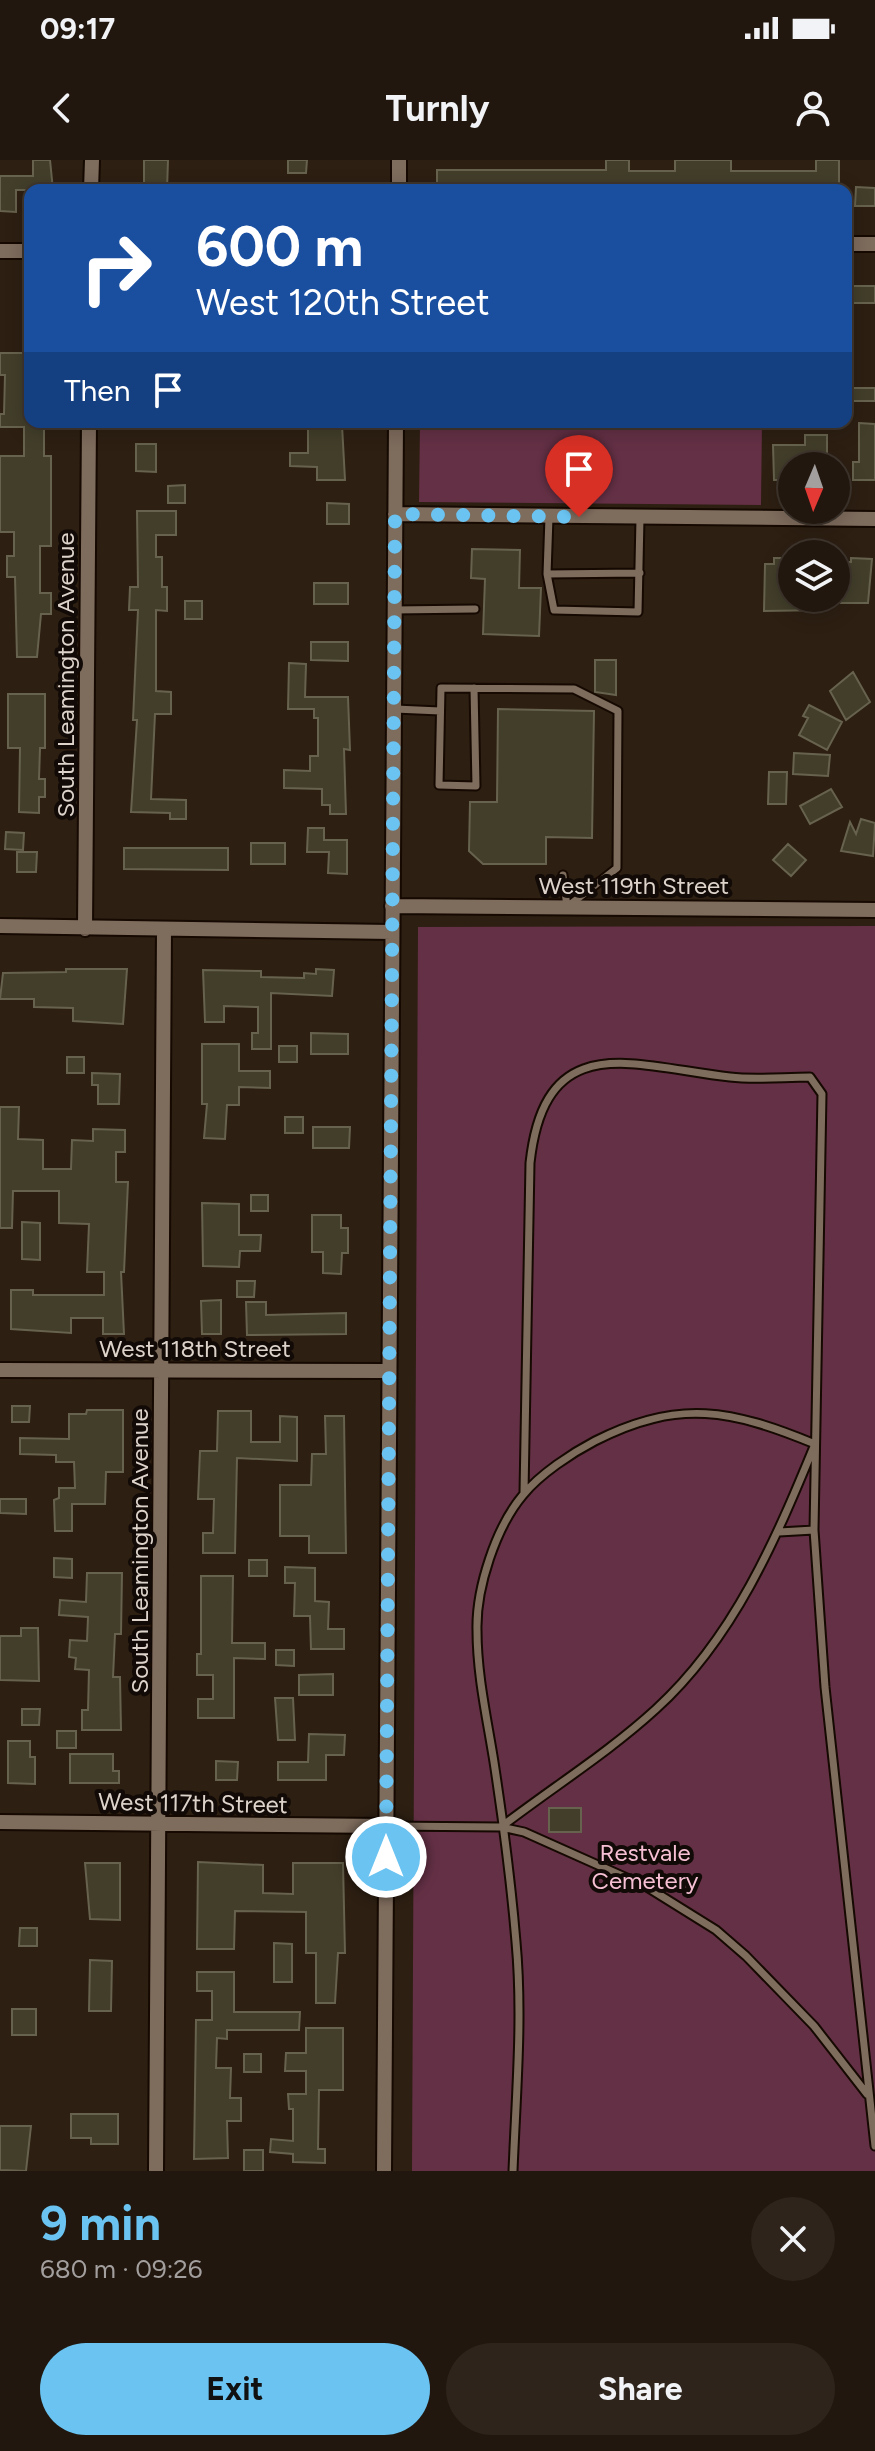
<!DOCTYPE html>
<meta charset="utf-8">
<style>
body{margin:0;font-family:Figtree,sans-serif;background:#2e241c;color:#f1f3f6;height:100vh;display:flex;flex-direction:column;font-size:30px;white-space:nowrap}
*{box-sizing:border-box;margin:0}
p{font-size:26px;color:#a29f9e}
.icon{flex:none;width:44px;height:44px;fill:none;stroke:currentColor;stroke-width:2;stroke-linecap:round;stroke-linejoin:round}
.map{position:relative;height:2011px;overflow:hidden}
.side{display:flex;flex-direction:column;background:#22170e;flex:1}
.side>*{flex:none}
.top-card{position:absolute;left:24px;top:24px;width:828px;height:244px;border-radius:16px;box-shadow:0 4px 20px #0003,0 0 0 2px #3f362e;background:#1a4fa0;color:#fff;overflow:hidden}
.needle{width:52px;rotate:182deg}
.tools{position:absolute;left:778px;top:292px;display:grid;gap:16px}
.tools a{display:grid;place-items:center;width:72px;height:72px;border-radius:50%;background:#22170e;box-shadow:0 4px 20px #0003,0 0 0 2px #3f362e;font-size:40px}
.pin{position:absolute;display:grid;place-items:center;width:68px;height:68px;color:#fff;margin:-82px -34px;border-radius:50% 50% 50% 0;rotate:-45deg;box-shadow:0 0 8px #0007}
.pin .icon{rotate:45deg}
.me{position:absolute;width:88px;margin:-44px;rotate:0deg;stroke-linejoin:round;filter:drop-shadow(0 0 6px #0008)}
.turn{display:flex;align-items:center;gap:28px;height:168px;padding:0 40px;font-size:36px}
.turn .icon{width:104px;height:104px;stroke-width:2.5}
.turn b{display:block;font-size:56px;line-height:68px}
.then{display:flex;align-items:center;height:76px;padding:0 40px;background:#0003;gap:16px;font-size:30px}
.round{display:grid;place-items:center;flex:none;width:84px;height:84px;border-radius:42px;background:#2e241c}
.headline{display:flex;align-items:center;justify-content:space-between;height:136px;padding:0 40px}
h1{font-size:48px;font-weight:700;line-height:60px;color:#6ac3f1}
.action{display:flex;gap:16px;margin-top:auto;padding:16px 40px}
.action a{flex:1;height:92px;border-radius:48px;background:#6ac3f1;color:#111;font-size:32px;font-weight:700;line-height:92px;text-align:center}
.action a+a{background:#2e241c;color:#f1f3f6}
.status{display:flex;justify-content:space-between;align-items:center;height:56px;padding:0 40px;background:#22170e;direction:ltr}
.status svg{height:22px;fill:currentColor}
header{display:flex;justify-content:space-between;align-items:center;height:104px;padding:0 40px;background:#22170e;font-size:36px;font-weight:700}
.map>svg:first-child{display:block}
</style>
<div class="status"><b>09:17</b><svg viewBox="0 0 49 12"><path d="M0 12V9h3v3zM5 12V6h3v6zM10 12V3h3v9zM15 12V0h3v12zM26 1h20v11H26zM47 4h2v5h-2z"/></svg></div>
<header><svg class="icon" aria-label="back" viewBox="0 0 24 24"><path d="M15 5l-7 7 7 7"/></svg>Turnly<svg class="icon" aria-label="person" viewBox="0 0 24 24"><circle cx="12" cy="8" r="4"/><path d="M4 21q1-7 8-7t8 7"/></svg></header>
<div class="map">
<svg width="875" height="2011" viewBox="0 0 875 2011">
<rect width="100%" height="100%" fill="#2d1f12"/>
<!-- green -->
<path fill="#643045" d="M 420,262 L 762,262 L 761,345 L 419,342 Z
M 875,766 L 875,2011 L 412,2011 L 418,767 Z"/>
<!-- building -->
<path fill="#423e2a" stroke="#66624d" stroke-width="2" d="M 33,0 L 50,0 L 53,30 L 16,30 L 16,52 L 0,51 L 0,16 L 33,16 Z
M 144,0 L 168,0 L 167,30 L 144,30 Z
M 288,0 L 307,0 L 306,13 L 288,13 Z
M 606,0 L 629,0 L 629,11 L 675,11 L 675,0 L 731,0 L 731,11 L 816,11 L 816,0 L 839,0 L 839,30 L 437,30 L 437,10 L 606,10 Z
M 856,27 L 875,28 L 875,46 L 855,46 Z
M 848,126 L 875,126 L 875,143 L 848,143 Z
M 0,193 L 30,193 L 30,262 L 44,262 L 44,296 L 51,296 L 51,386 L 40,386 L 40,433 L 51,433 L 51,454 L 41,454 L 37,497 L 17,497 L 15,417 L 7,417 L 7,396 L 14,396 L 14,372 L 0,372 L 0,296 L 24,296 L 24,267 L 0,267 L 0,254 L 4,254 L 5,215 L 0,215 Z
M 846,228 L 875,228 L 875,241 L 846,241 Z
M 859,263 L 875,264 L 875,320 L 853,320 L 853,302 L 859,302 Z
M 308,265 L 342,265 L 345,320 L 317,320 L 317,307 L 290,306 L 290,293 L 308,293 Z
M 805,275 L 827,275 L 827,306 L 792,306 L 792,320 L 774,320 L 773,285 L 805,285 Z
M 136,284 L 156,284 L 156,312 L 136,311 Z
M 185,325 L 185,343 L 168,343 L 168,326 Z
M 327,343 L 349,344 L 349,364 L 327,364 Z
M 137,351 L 176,351 L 176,375 L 156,375 L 156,397 L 162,397 L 162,427 L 167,427 L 167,451 L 156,450 L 156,531 L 171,532 L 171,554 L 155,554 L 151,639 L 186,640 L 186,659 L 170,659 L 170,653 L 131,652 L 137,560 L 133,560 L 138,450 L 129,450 L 130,427 L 138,427 Z
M 472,389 L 520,390 L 519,428 L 541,428 L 539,476 L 483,474 L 485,419 L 471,418 Z
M 774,398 L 792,398 L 792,438 L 826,438 L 825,450 L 764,451 L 765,404 L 774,404 Z
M 851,398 L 872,399 L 868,443 L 841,443 L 842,402 L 851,402 Z
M 314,423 L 348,423 L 348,444 L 314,444 Z
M 185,441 L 202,441 L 202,459 L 185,459 Z
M 311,482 L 348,482 L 348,501 L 311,500 Z
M 595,500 L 616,500 L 616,535 L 595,532 Z
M 289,503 L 306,504 L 305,537 L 348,537 L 350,590 L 344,589 L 346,654 L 330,654 L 330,645 L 322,645 L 322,629 L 284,628 L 284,610 L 310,611 L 310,596 L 318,596 L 318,558 L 314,558 L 314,549 L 288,549 Z
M 853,512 L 870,542 L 846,560 L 830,531 Z
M 8,534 L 45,534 L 45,588 L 40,588 L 39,619 L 45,619 L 45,637 L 39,637 L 39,653 L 19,652 L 20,588 L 8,588 Z
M 809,545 L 842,562 L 827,590 L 799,575 L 808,558 L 803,556 Z
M 498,549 L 594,551 L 592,678 L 546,677 L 546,704 L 483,704 L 469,691 L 470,642 L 497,642 Z
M 794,593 L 830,595 L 828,616 L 793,614 Z
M 769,612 L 787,612 L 786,644 L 768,644 Z
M 831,629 L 842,647 L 810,664 L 800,646 Z
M 861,659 L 875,663 L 873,696 L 841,691 L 850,662 L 856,674 Z
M 308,668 L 324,668 L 324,680 L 347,680 L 347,714 L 328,713 L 329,692 L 307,692 Z
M 6,672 L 24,673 L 23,690 L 5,689 Z
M 251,683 L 285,683 L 285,704 L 251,704 Z
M 788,684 L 806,700 L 791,716 L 773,700 Z
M 124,688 L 228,688 L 228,710 L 124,709 Z
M 17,692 L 37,692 L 36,712 L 17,712 Z
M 66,809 L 127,809 L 123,864 L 73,861 L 73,848 L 34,847 L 34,839 L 0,839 L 3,813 L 66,812 Z
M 316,809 L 334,810 L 332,836 L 271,833 L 271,889 L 252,889 L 252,873 L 258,873 L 258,847 L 224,846 L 224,862 L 205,862 L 203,810 L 261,811 L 261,817 L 304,818 L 304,813 L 316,814 Z
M 311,873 L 348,874 L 348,894 L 311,894 Z
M 202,884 L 239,884 L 239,911 L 270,911 L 270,928 L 239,927 L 239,945 L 227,945 L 225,979 L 204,978 L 207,944 L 202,944 Z
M 279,886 L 297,886 L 297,902 L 279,902 Z
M 67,897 L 84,897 L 84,913 L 67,913 Z
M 92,913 L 120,914 L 119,944 L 98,944 L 98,925 L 92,925 Z
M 0,947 L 19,947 L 18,979 L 43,980 L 43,1009 L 71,1009 L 72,980 L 93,981 L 93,969 L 125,970 L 125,992 L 116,992 L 116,1022 L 128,1022 L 124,1112 L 121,1112 L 124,1174 L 103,1174 L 103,1158 L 71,1158 L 71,1173 L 11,1169 L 11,1130 L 33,1130 L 33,1135 L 104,1135 L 104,1112 L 87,1112 L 89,1064 L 59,1063 L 59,1031 L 13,1031 L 12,1068 L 0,1068 Z
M 285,957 L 303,957 L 303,973 L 285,973 Z
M 313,967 L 350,967 L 349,988 L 313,988 Z
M 251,1035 L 268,1035 L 268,1051 L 251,1051 Z
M 202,1043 L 239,1044 L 239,1075 L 261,1075 L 260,1091 L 240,1091 L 239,1107 L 203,1106 Z
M 312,1055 L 341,1055 L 341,1068 L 348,1068 L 348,1093 L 342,1093 L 341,1114 L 323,1113 L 323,1092 L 312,1092 Z
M 22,1062 L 40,1063 L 40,1100 L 22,1099 Z
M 237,1121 L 255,1121 L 254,1137 L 237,1137 Z
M 221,1140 L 221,1174 L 202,1174 L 201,1141 Z
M 246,1142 L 266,1142 L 266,1155 L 346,1153 L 346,1174 L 247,1175 Z
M 12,1246 L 30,1246 L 29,1262 L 12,1262 Z
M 87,1250 L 123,1250 L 123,1312 L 106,1312 L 105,1344 L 72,1344 L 72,1371 L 55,1371 L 54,1340 L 59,1338 L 59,1328 L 75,1328 L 74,1302 L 56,1302 L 56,1295 L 20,1294 L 20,1278 L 69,1279 L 69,1254 L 86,1254 Z
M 218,1251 L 251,1251 L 251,1282 L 280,1282 L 280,1256 L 297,1257 L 297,1301 L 237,1298 L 235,1393 L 203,1393 L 203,1373 L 213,1373 L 214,1339 L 198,1339 L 200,1291 L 217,1291 Z
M 325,1256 L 344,1256 L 346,1393 L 309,1393 L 309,1376 L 280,1376 L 280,1325 L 311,1325 L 312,1294 L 326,1294 Z
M 0,1339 L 26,1339 L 26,1354 L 0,1353 Z
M 54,1398 L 72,1399 L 72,1418 L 54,1417 Z
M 249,1400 L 267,1400 L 267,1416 L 249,1416 Z
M 285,1407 L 315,1408 L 315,1441 L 329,1442 L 328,1469 L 344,1469 L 344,1489 L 311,1489 L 310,1456 L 294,1456 L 295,1423 L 285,1423 Z
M 87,1413 L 122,1413 L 121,1474 L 115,1474 L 113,1517 L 120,1517 L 121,1570 L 82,1570 L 82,1550 L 88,1550 L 89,1510 L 75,1509 L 76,1498 L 69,1497 L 70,1480 L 87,1481 L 88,1457 L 59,1455 L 60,1440 L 86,1442 Z
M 201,1416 L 233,1416 L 232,1483 L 265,1483 L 265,1499 L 234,1498 L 234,1558 L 198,1558 L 198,1539 L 213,1539 L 213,1515 L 197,1515 L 197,1494 L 201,1494 Z
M 21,1468 L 38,1468 L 39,1521 L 0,1520 L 0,1476 L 21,1476 Z
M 276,1490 L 294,1490 L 294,1506 L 276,1505 Z
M 333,1514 L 333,1535 L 299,1535 L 299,1515 Z
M 275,1538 L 293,1538 L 295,1580 L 278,1580 Z
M 22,1549 L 40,1549 L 39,1565 L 22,1565 Z
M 57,1571 L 76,1571 L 76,1588 L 57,1588 Z
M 309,1574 L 345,1575 L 344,1595 L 326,1595 L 326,1620 L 278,1620 L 278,1602 L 308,1602 Z
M 8,1581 L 30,1581 L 30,1597 L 35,1597 L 35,1624 L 8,1623 Z
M 70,1594 L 113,1594 L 113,1611 L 119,1611 L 119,1623 L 70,1623 Z
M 216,1601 L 238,1602 L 237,1620 L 216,1620 Z
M 549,1648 L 581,1648 L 581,1672 L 549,1672 Z
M 198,1702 L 263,1705 L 263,1733 L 293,1734 L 293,1703 L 343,1703 L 345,1793 L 338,1793 L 335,1843 L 316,1843 L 316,1793 L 306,1793 L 306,1752 L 235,1751 L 234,1789 L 197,1789 Z
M 85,1703 L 120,1703 L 120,1760 L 90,1759 Z
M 20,1768 L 37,1768 L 37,1786 L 19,1786 Z
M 274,1783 L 292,1784 L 292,1822 L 274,1822 Z
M 90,1800 L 112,1801 L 111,1851 L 89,1851 Z
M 197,1812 L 234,1812 L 234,1852 L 300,1852 L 299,1870 L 227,1870 L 227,1879 L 217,1878 L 216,1908 L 231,1908 L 230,1938 L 241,1938 L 241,1961 L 227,1961 L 228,1998 L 194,1999 L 196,1860 L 212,1860 L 212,1831 L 197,1831 Z
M 12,1849 L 36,1849 L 36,1875 L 12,1875 Z
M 306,1868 L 343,1868 L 343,1930 L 319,1930 L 318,1989 L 325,1989 L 325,2003 L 293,2002 L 293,1994 L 270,1992 L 271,1979 L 293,1981 L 293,1949 L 289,1949 L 288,1934 L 306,1934 L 306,1911 L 285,1911 L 286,1893 L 306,1893 Z
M 244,1894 L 261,1894 L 261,1912 L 244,1912 Z
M 71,1954 L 118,1954 L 118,1984 L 91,1984 L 91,1978 L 71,1978 Z
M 0,1966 L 31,1966 L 26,2011 L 0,2010 Z
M 244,1990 L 263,1990 L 263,2011 L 244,2011 Z"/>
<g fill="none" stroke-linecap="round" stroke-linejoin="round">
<!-- lane casing -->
<g stroke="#150901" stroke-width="11">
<path id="lane" d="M 549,357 L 547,414 L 554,450 L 638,452 L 640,358
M 547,414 L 640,413
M 394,450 L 475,449
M 474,528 L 476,626 L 439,625 L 441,528 L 574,529 L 618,551 L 617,708 L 567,747 L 563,715
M 395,549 L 440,551
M 524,1333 L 530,1003 C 545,867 633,906 730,917 C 756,920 784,917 810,917 L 822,934 L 814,1370
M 779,1372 L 814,1370 L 825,1527 L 875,1986
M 386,1666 L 501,1667 L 524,1672 L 647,1727 L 716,1770 L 746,1796 L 814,1866 L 867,1934
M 501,1667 C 553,1627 608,1593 656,1549 C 734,1478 776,1379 815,1284 C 732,1250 679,1238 595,1281 C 572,1293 540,1314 523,1335 C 496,1367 476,1428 477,1470 C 477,1515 487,1558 494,1602 C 503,1661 511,1722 516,1782 C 523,1857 516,1935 513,2011"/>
</g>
<!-- street casing -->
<g stroke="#150901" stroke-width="18">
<path id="street" d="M 91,30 L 92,0
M 399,30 L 399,0
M 846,84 L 875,84
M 0,91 L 30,91
M 395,354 L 875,359
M 392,746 L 875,750
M 0,766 L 392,772
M 85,769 L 89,262
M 0,1210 L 389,1211
M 0,1662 L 386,1666
M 156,2011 L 164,771
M 384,2011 L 396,262"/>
</g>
<!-- lane -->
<use href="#lane" stroke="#7e6c5d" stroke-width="7"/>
<!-- street -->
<use href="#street" stroke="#7e6c5d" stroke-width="14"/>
</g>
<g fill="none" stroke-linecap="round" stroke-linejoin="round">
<!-- route -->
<path stroke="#6ac3f1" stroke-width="14" stroke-dasharray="0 25.2" d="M 386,1697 L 395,354 L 579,357"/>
</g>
<g text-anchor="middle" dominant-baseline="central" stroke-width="8" stroke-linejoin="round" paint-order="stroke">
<!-- street labels -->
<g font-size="24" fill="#ddd3cb" stroke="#110a06">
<text transform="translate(65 515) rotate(-90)">South Leamington Avenue</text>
<text x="634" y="725">West 119th Street</text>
<text x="195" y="1188">West 118th Street</text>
<text transform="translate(139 1391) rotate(-90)">South Leamington Avenue</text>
<text transform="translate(193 1643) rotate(1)">West 117th Street</text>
</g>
<!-- park labels -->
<g font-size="24" fill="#f6bfd3" stroke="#110a06">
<text x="645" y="1692">Restvale<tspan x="645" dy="28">Cemetery</tspan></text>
</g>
</g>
</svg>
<div class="tools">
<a><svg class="needle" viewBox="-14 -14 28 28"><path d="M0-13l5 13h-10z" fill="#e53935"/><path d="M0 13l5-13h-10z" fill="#a29f9e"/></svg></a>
<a><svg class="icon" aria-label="layers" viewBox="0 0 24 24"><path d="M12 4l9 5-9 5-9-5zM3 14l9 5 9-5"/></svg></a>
</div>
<div class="pin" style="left:579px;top:357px;background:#d93025"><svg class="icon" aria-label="arrive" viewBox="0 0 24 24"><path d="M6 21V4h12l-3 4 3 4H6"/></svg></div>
<svg class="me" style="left:386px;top:1697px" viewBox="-20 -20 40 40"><circle r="17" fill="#6ac3f1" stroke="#fff" stroke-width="3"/><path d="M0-11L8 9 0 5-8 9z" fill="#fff"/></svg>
<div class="top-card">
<div class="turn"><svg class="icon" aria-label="right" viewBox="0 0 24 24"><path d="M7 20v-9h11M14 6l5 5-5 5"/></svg><div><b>600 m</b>West 120th Street</div></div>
<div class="then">Then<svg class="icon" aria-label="arrive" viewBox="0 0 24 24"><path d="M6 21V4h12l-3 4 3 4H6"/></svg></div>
</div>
</div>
<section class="side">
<div class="headline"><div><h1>9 min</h1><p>680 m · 09:26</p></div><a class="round"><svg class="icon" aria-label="close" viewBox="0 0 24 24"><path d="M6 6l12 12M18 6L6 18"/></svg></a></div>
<div class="action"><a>Exit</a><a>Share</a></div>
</section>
